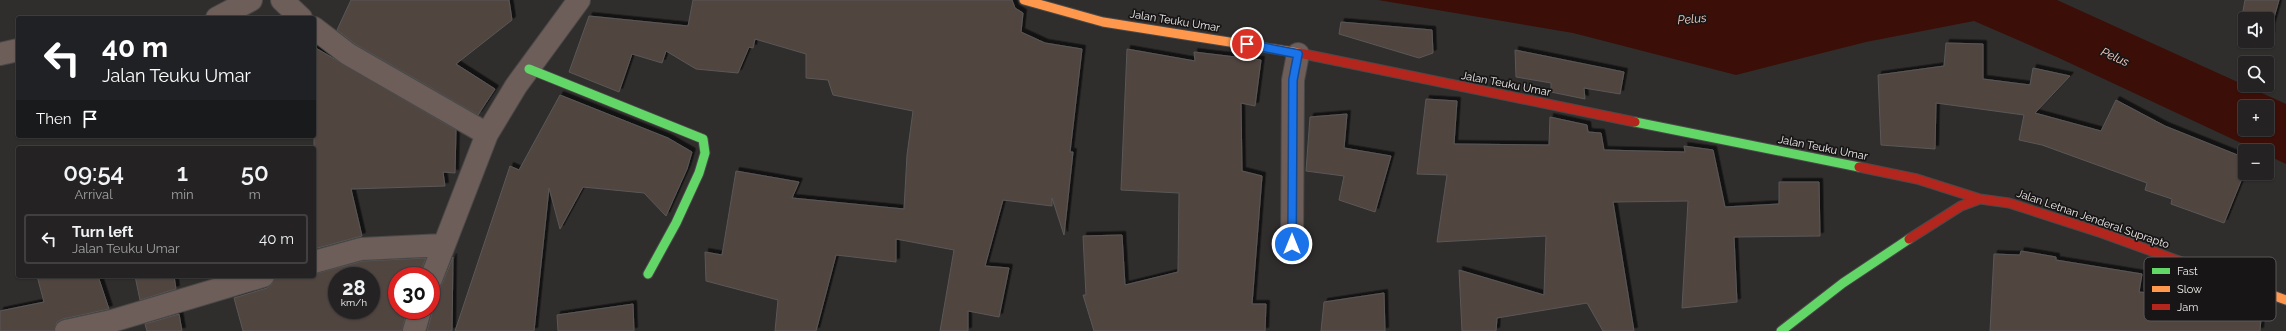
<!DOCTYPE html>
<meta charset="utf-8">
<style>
body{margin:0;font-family:Raleway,sans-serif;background:#2c2a2a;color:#f1f3f6;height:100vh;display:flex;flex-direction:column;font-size:15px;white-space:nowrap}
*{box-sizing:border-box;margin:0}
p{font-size:13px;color:#a3a4a5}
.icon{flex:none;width:22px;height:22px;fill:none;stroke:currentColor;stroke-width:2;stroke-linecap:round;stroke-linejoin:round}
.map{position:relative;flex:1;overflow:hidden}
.side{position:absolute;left:16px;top:146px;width:300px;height:132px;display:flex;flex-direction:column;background:#242222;border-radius:4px;box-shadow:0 1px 3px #0004,0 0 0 1px #413f40}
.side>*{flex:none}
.hud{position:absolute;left:16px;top:16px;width:300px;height:122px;border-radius:4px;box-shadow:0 1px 3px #0004,0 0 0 1px #413f40;background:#202124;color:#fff;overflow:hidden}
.controls{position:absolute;left:2238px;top:12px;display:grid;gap:8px}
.controls a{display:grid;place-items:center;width:36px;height:36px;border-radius:4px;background:#242222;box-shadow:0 1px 3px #0004,0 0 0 1px #413f40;font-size:20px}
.speed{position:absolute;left:328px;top:267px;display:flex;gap:8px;font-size:20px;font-weight:700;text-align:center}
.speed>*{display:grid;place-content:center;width:52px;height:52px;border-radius:50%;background:#242222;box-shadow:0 1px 3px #0004,0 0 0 1px #413f40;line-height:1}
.speed small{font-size:10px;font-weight:400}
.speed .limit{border:6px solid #d22;background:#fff;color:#111}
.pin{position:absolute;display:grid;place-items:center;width:34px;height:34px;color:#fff;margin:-17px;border:2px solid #fff;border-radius:50%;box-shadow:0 1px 4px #0007}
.me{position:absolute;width:44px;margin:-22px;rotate:0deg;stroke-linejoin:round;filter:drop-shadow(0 0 3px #0008)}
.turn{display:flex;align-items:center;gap:14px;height:84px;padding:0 20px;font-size:18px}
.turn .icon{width:52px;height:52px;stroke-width:2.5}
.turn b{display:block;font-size:28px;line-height:34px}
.then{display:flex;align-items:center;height:38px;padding:0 20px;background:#0003;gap:8px;font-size:15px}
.eta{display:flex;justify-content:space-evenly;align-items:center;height:68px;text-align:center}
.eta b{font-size:24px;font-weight:600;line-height:28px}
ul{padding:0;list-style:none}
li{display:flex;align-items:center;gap:12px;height:50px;margin:0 8px 6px;padding:0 12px;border:2px solid #413f40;border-radius:4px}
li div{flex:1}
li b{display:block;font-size:15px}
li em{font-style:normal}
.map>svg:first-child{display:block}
</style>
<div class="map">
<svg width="2286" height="331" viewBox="0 0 2286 331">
<defs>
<filter id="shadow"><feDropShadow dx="3.5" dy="-3.5" stdDeviation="0" flood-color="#0009"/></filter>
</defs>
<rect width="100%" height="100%" fill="#302e2d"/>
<!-- water -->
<path fill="#3b0f07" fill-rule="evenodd" d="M 1378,0 L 2057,0 L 2286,104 L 2286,164 L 2267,155 L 2267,151 L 2258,151 L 2059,58 L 1974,21 L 1866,42 L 1736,75 L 1573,33 ZM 2245,107 L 2267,107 L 2267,129 L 2245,129 Z"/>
<!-- building -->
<path fill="#514441" stroke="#595857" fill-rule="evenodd" filter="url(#shadow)" d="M 351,0 L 509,0 L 512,20 L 456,64 L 495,89 L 478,115 L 355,44 L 337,30 Z
M 693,0 L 1012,0 L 1015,8 L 1023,13 L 1021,32 L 1045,43 L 1082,49 L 1070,152 L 1073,152 L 1064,235 L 1052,198 L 1052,206 L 1003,200 L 985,266 L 1009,268 L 999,317 L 968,311 L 968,331 L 940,331 L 954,250 L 896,239 L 896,262 L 836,255 L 816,331 L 775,331 L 778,300 L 706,281 L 705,252 L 722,255 L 736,171 L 799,182 L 792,198 L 904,209 L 907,155 L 913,111 L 833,95 L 828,80 L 806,78 L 806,54 L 755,39 L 753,48 L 749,47 L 738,73 L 696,69 L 666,51 L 662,63 L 632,54 L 619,92 L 569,72 L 589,16 L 688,26 Z
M 2245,0 L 2279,0 L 2271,28 L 2271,36 L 2267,35 L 2267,19 L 2245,19 L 2245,24 L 2241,22 Z
M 1341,22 L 1432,30 L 1433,53 L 1419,58 L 1339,34 Z
M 1946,43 L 1983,44 L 1983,79 L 2030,85 L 2033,68 L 2070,76 L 2035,113 L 2101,131 L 2116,100 L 2165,126 L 2245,158 L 2245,171 L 2224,223 L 2171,204 L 2172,199 L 2145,190 L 2147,183 L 2042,145 L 2019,140 L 2024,115 L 1936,103 L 1935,149 L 1881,145 L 1878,75 L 1944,66 Z
M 314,47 L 456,130 L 455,173 L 443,172 L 445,186 L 351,189 L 362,236 L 314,249 Z
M 1127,49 L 1195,61 L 1194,52 L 1261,60 L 1255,106 L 1241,103 L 1242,171 L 1262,176 L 1252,304 L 1266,304 L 1265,331 L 1094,331 L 1083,295 L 1086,295 L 1083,236 L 1122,235 L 1125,285 L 1178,272 L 1179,193 L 1121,190 Z
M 1515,50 L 1624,72 L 1620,94 L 1584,88 L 1585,99 L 1551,92 L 1551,83 L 1516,77 Z
M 560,95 L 668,138 L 692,152 L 687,169 L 666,216 L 644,193 L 583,187 L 560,229 L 549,188 L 534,331 L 455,331 L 510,166 L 519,170 Z
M 1426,99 L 1457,101 L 1454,144 L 1549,145 L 1550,117 L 1587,125 L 1588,132 L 1601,133 L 1604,150 L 1685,152 L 1684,146 L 1713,150 L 1725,207 L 1779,204 L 1779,182 L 1819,182 L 1820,236 L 1734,237 L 1737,302 L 1682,308 L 1688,201 L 1613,202 L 1634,331 L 1603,331 L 1587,303 L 1497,318 L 1496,331 L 1462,331 L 1459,270 L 1544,295 L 1546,236 L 1437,242 L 1447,175 L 1417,174 Z
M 1347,114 L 1344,148 L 1391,156 L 1375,212 L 1339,200 L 1344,176 L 1306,171 L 1310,117 Z
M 2021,251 L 2056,257 L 2056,260 L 2142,274 L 2139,292 L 2178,296 L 2177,302 L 2261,318 L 2260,331 L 1990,331 L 1994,254 L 2020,255 Z
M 453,257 L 452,331 L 427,331 L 432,313 L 431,291 L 439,289 L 442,284 Z
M 426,258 L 419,276 L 397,276 L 397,310 L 407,310 L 402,331 L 243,331 L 234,298 L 267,288 L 272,284 L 275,276 L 314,276 L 314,274 L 363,261 ZM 337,276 L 371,276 L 371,310 L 337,310 Z
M 37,276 L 98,276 L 109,309 L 63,319 L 57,322 L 54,331 L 0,331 L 0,311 L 44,302 Z
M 135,276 L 174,276 L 176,289 L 140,300 Z
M 1384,293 L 1385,331 L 1321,331 L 1324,302 Z
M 633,304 L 634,331 L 558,331 L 557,315 Z
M 179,314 L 182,331 L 147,331 L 145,324 Z"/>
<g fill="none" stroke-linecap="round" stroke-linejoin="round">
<!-- street casing -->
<g stroke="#4a4949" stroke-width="24">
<path id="street" d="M 282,0 L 301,18
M 217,18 L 251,0
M 314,28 L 348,54 L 487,134
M 0,54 L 18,50
M 1292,244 L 1293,80 L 1298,54
M 314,262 L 361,249 L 443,245
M 431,279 L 487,134 L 516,86 L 579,0
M 66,331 L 112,321 L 263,276
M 414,331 L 420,310"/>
</g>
<!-- fast casing -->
<g stroke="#4a4949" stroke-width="11">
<path id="fast" d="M 529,69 L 703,139 L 705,153 L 699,173 L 676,223 L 648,274
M 1635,122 L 1859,167
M 1781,331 L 1843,283 L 1909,239"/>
</g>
<!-- slow casing -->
<g stroke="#4a4949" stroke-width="11">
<path id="slow" d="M 1024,0 L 1103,22 L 1299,53
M 2190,265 L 2286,300"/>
</g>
<!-- jam casing -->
<g stroke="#4a4949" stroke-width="11">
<path id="jam" d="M 1299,53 L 1635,122
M 1859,167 L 1917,179 L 1980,199
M 1909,239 L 1961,206 L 1980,199 L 2009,203 L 2102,233 L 2190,265"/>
</g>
<!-- street -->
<use href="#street" stroke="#6d5e59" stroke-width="22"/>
<!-- fast -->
<use href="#fast" stroke="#63d668" stroke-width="9"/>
<!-- slow -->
<use href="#slow" stroke="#ff974d" stroke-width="9"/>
<!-- jam -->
<use href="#jam" stroke="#b3261e" stroke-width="9"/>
</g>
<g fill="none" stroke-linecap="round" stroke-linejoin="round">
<!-- route casing -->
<g stroke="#114b97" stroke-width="10">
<path id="route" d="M 1247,44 L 1298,54 L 1293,80 L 1292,244"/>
</g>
<!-- route -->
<use href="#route" stroke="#1a73e8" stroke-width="7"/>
</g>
<g text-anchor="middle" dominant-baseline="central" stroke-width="3.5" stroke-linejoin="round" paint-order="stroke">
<!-- street labels -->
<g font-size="11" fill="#f2efee" stroke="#171515">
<text transform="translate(1175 21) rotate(9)">Jalan Teuku Umar</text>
<text transform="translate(1506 84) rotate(11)">Jalan Teuku Umar</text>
<text transform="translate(1823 148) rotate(11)">Jalan Teuku Umar</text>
<text transform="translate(2093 219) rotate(19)">Jalan Letnan Jenderal Suprapto</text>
</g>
<!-- water labels -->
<g font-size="12" font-style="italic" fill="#f8cec3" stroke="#171515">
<text transform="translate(1692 19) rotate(-5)">Pelus</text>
<text transform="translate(2115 57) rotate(24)">Pelus</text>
</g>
</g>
<!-- legend -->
<rect x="2144" y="257" width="132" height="64" rx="6" fill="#171515" stroke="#595656" stroke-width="1"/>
<rect x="2152" y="268" width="18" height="6" fill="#63d668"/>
<rect x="2152" y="286" width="18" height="6" fill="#ff974d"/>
<rect x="2152" y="304" width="18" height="6" fill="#b3261e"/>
<g font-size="11" fill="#f2efee">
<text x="2177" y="275">Fast</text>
<text x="2177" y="293">Slow</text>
<text x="2177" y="311">Jam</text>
</g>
</svg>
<div class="controls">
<a><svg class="icon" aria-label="sound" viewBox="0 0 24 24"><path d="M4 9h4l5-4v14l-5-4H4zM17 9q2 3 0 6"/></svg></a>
<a><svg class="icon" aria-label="search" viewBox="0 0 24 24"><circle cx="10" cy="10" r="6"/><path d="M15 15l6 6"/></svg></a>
<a>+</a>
<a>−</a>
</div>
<div class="speed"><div>28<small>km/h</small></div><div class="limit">30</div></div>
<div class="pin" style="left:1247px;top:44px;background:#d93025"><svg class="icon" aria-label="arrive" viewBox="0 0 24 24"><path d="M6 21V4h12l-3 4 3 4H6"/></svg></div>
<svg class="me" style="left:1292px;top:244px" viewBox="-20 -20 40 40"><circle r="17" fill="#1a73e8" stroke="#fff" stroke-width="3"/><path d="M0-11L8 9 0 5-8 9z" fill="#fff"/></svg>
<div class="hud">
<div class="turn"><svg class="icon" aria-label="left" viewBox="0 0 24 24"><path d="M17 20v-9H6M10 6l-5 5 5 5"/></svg><div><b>40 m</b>Jalan Teuku Umar</div></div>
<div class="then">Then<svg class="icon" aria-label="arrive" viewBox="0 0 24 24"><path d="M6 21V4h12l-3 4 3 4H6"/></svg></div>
</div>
<section class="side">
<div class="eta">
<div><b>09:54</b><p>Arrival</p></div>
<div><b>1</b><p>min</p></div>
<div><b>50</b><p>m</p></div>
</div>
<ul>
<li><svg class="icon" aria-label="left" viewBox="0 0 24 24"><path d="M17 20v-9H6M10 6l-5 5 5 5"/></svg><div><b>Turn left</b><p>Jalan Teuku Umar</p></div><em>40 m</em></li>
</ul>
</section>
</div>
